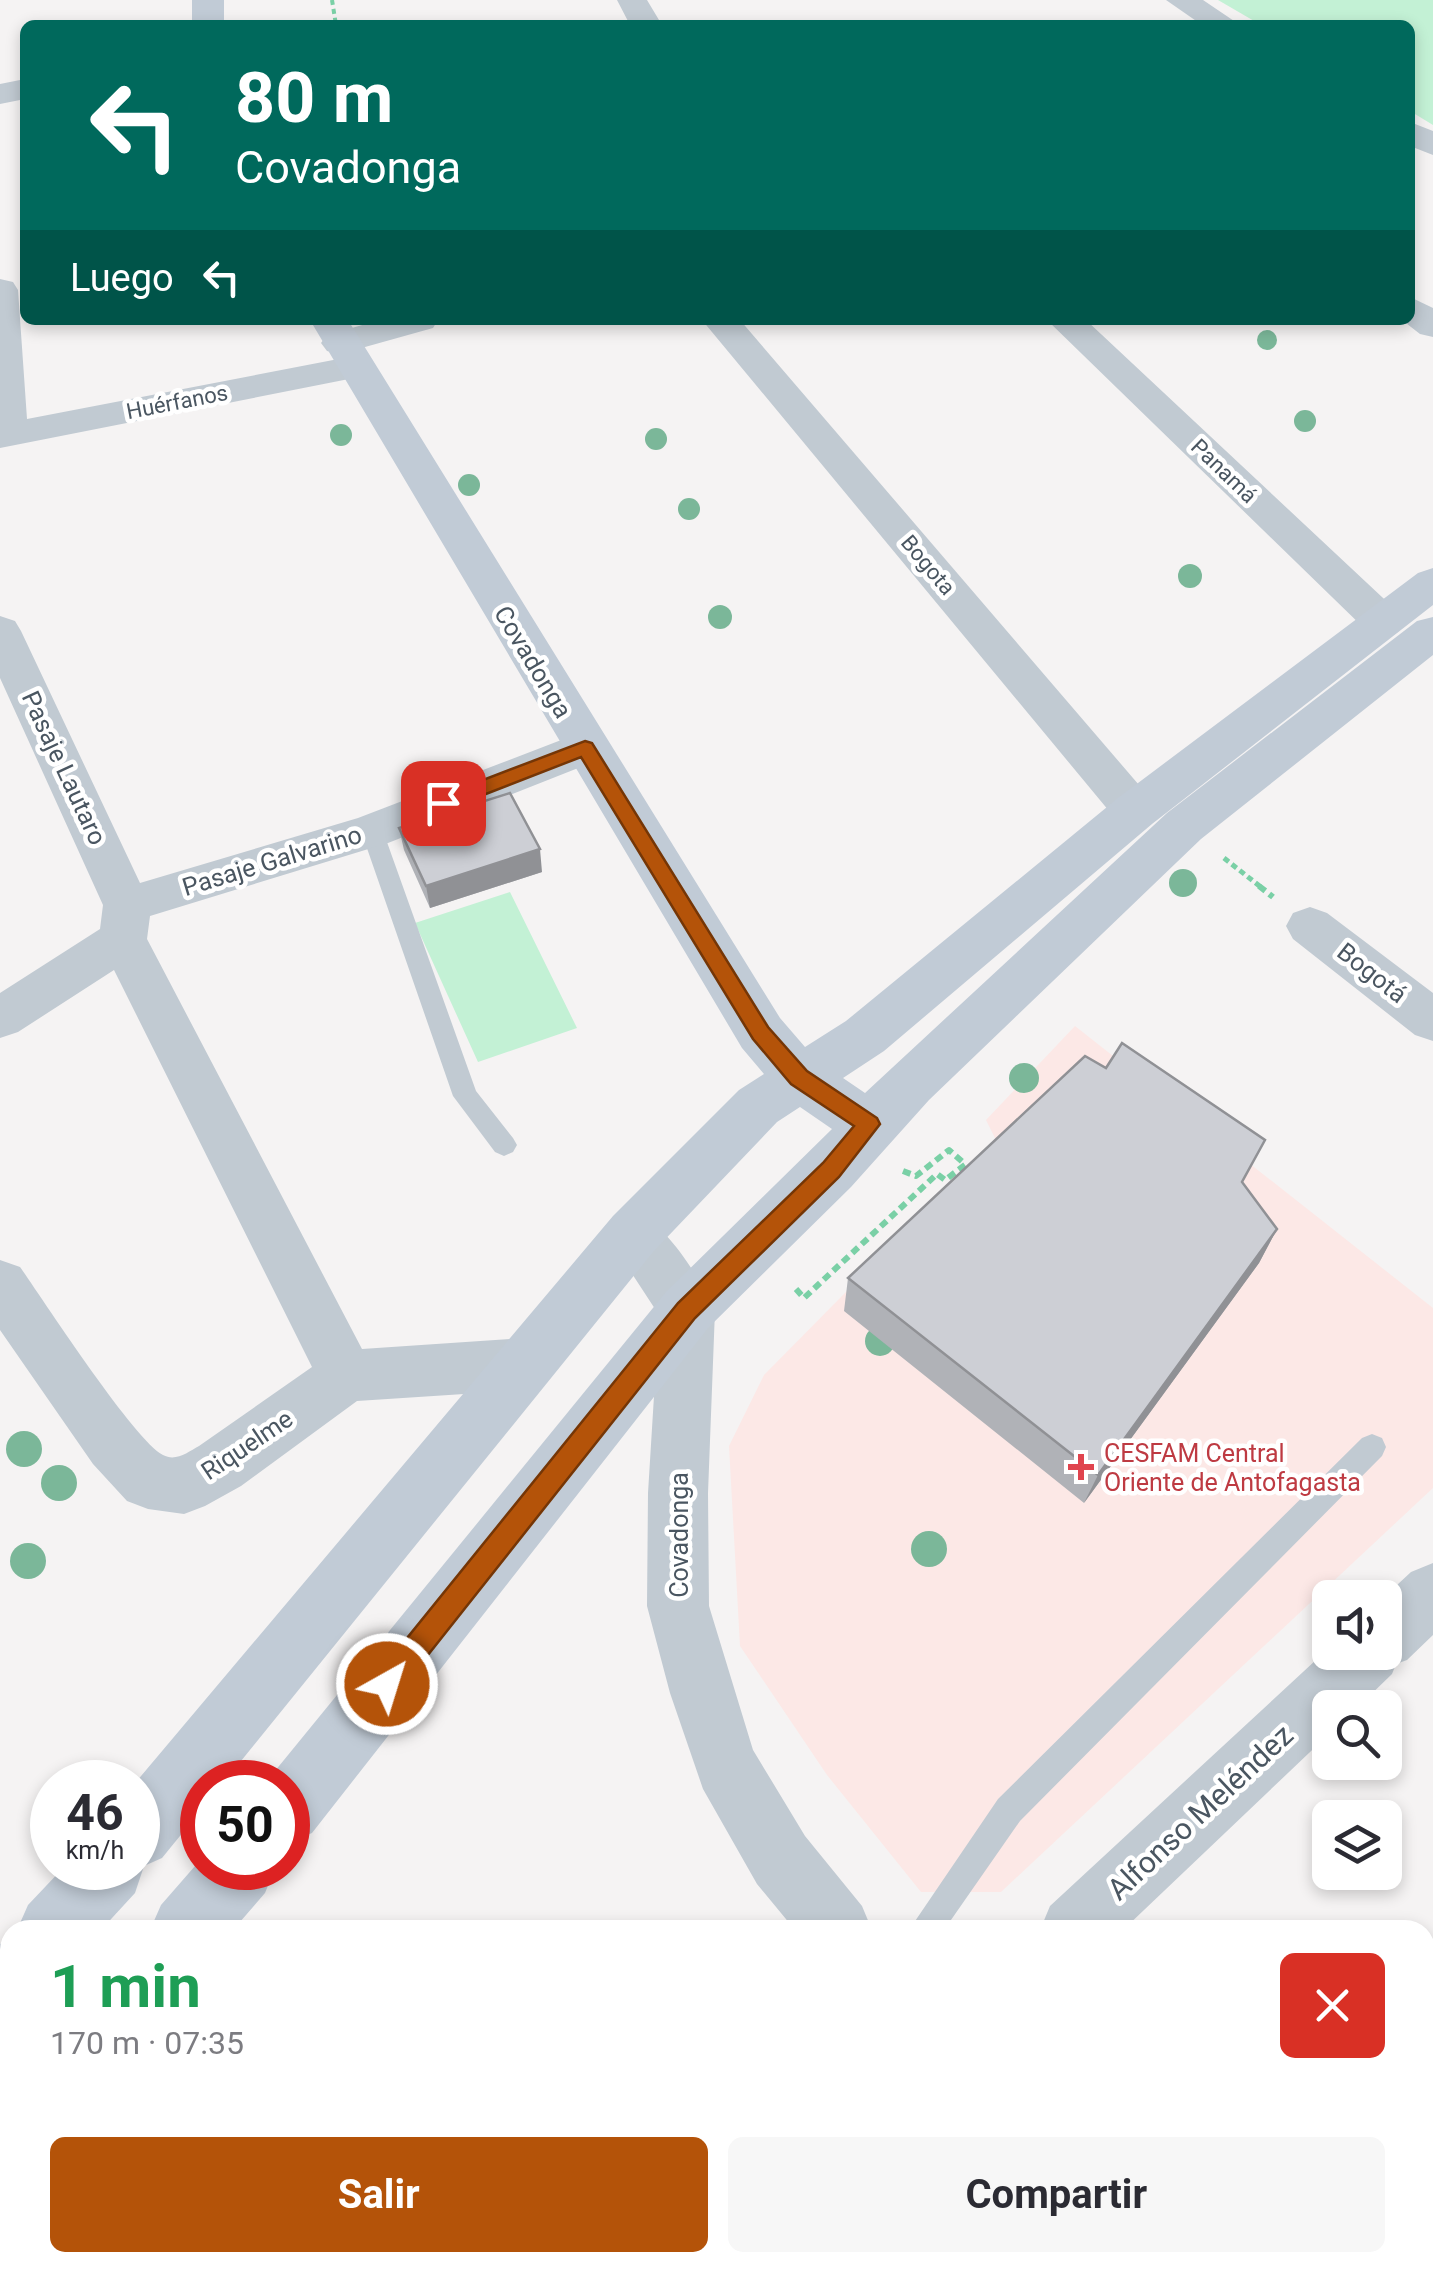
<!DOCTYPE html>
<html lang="es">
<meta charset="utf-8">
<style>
body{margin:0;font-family:Roboto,sans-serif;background:#f7f7f7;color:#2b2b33;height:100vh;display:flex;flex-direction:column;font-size:38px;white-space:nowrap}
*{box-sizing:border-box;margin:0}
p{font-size:32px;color:#7c7c81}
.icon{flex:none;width:55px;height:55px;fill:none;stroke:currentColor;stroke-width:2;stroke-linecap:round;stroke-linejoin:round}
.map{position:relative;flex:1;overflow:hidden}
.sheet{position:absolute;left:0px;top:1920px;width:1435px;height:352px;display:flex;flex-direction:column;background:#fff;border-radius:30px 30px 0 0;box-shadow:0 5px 15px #0003}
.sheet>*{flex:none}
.top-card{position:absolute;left:20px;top:20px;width:1395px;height:305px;border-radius:15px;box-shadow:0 5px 15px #0003;background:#00695c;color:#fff;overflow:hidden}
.buttons{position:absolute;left:1312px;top:1580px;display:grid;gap:20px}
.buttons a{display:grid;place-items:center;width:90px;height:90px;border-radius:15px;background:#fff;box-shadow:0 5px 15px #0003;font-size:50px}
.speed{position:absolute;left:30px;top:1760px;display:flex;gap:20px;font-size:50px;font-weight:700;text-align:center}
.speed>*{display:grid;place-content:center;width:130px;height:130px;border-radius:50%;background:#fff;box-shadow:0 5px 15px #0003;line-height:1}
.speed small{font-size:25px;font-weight:400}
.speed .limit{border:15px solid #d22;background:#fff;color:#111}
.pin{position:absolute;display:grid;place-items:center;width:85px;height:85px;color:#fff;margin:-42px;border-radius:20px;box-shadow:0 5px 15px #0006}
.me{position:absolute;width:110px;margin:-55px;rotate:39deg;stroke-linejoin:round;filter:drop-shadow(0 0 8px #0008)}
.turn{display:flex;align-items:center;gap:35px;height:210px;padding:0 50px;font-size:45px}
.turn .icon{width:130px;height:130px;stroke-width:2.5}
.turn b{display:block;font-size:70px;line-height:85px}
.then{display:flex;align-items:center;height:95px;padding:0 50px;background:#0003;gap:20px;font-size:38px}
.round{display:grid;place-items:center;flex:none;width:105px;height:105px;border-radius:15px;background:#f7f7f7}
.overview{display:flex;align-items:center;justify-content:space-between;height:170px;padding:0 50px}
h1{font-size:60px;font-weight:700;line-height:75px;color:#1e9e55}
.action{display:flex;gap:20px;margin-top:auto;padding:20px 50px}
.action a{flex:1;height:115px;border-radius:15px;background:#b45309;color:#fff;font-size:40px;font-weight:700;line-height:115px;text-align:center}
.action a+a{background:#f7f7f7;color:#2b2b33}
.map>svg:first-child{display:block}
</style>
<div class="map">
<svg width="1433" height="2272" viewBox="0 0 1433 2272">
<rect width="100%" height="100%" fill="#f5f3f3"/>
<!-- medical -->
<path fill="#fce8e6" d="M 1075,1026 L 1433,1308 L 1433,1488 L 1001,1892 L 921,1892 L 827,1775 L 740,1646 L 729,1446 L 764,1375 L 996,1140 L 986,1120 Z"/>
<!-- green -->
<path fill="#c3f1d5" d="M 1218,0 L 1433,0 L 1433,125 L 1410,111 L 1410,25 L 1261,25 Z
M 510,892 L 577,1028 L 478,1062 L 415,923 Z
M 267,2262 L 717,2262 L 717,2263 L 708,2272 L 252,2272 Z"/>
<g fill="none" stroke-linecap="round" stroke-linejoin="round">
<!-- path-far2 -->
<path stroke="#7ad0a6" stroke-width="4" stroke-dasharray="5 4" stroke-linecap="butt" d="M 332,0 L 336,25"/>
<!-- path-far1 -->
<path stroke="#7ad0a6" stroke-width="5" stroke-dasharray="6 4" stroke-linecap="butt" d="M 1224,858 L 1262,888"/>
<!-- path -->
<path stroke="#7ad0a6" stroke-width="6" stroke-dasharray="8 5" stroke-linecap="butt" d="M 1259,886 L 1273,897
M 903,1171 L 916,1176 L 949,1150 L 965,1164
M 796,1289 L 804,1298 L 937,1174 L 945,1180 L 965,1165"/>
<!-- lane -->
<path fill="#c1cad2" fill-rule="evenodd" d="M 372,823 L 383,831 L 476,1091 L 513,1138 L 517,1145 L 513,1152 L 504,1156 L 495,1152 L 453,1096 L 361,831 Z
M 1372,1434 L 1382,1438 L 1386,1447 L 1382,1456 L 1020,1821 L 944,1930 L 909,1930 L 998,1799 L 1362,1438 Z"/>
<!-- street -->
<path fill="#c1cad2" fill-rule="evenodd" d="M 617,0 L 647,0 L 662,25 L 630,25 Z
M 1166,0 L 1203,0 L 1240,25 L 1202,25 Z
M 25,79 L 25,99 L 0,104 L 0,84 Z
M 1410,122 L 1433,131 L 1433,155 L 1410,146 Z
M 0,279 L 13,282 L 18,290 L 27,419 L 354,356 L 367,359 L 373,367 L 367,375 L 354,378 L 0,448 Z
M 1410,297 L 1433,308 L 1433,337 L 1420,334 L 1402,320 L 1410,320 Z
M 380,320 L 438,320 L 433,328 L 340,354 L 327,351 L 321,343 L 327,335 Z
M 702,320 L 740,320 L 1151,799 L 1158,811 L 1151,823 L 1135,828 L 1119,823 Z
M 1047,320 L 1086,320 L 1398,612 L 1404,622 L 1398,632 L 1383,636 L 1368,632 Z
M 0,616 L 15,621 L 21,631 L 140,883 L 358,818 L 569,737 L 585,732 L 601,737 L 607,748 L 601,759 L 388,843 L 150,916 L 147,939 L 362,1349 L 524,1338 L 544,1346 L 552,1364 L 544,1382 L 524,1390 L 357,1401 L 241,1486 L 205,1506 L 184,1514 L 148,1509 L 127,1501 L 93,1464 L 0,1330 L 0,1260 L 20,1267 C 44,1301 134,1440 163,1455 C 176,1462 188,1452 199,1446 L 312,1367 L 114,970 L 18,1032 L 0,1038 L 0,993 L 100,929 L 103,905 L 0,678 Z
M 1310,907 L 1327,913 L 1433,993 L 1433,1041 L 1415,1035 L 1293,939 L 1286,926 L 1293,913 Z
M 633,1210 C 665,1222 700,1278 715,1310 L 708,1493 L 709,1606 L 753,1750 L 805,1836 L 862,1906 L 872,1930 L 795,1930 L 757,1884 L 703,1789 L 670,1693 L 647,1606 L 648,1493 L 659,1315 L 606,1234 L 614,1217 Z
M 1433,1563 L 1433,1635 L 1407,1660 L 1396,1664 L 1392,1674 L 1357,1708 L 1330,1708 L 1330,1733 L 1123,1930 L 1040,1930 L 1050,1906 L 1330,1647 L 1330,1652 L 1385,1652 L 1383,1598 L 1411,1572 Z
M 1425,2184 L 1433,2187 L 1433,2261 L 1425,2258 Z
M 92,2262 L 183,2262 L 179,2272 L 88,2272 Z
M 747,2262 L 897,2262 L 893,2272 L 743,2272 Z"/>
<!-- secondary -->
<path fill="#c1cbd6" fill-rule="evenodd" d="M 192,0 L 224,0 L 224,25 L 192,25 Z
M 310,320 L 348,320 L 780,1018 L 805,1047 L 846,1021 L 1118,798 L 1418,573 L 1433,568 L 1433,605 L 1152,824 L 884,1051 L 843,1078 L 865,1093 L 1167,813 L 1417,621 L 1433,617 L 1433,655 L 1201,839 L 929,1100 L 851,1187 L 708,1328 L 312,1833 L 288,1843 L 288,1782 L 266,1782 L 666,1292 L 832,1129 L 800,1107 L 777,1122 L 653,1252 L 224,1782 L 202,1782 L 202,1809 L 162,1858 L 144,1866 L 135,1893 L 101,1930 L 17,1930 L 28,1905 L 63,1868 L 138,1868 L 136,1782 L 613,1216 L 739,1090 L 764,1074 L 742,1048 Z
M 202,1858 L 202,1868 L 275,1868 L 265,1893 L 233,1930 L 150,1930 L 161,1905 Z
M 10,1940 L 10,2019 L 0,2023 L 0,1944 Z
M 10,2086 L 10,2167 L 0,2172 L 0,2090 Z"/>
</g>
<!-- trees -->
<g fill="#7bb799">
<circle cx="1267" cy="340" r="10"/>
<circle cx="1305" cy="421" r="11"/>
<circle cx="341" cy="435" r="11"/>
<circle cx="656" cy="439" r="11"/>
<circle cx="469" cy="485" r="11"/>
<circle cx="689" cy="509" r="11"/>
<circle cx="1190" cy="576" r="12"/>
<circle cx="720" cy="617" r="12"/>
<circle cx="1183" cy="883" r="14"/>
<circle cx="1024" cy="1078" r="15"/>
<circle cx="880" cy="1341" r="15"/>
<circle cx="24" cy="1449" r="18"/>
<circle cx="59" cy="1483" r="18"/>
<circle cx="929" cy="1549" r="18"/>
<circle cx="28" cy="1561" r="18"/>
</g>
<!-- wall -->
<path fill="#b0b2b7" d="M 399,828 L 542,872 L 430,908 L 404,850 Z
M 1244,1184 L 1277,1229 L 1259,1263 L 1084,1503 L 844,1311 L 848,1278 Z"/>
<!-- shaded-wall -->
<path fill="#909195" d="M 540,849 L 542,872 L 430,908 L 426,886 Z
M 1277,1229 L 1259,1263 L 1084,1503 L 1098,1475 Z"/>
<!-- building -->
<path fill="#cdcfd5" stroke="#909195" stroke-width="2.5" d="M 510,793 L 540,849 L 426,886 L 399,828 Z
M 1122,1043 L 1265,1140 L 1242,1182 L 1277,1229 L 1098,1475 L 848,1278 L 1085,1056 L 1106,1068 Z"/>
<!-- route -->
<path fill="#b45309" stroke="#753606" stroke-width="2.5" d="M 585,741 L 592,743 L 768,1027 L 807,1071 L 877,1118 L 880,1124 L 839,1177 L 695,1318 L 397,1694 L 387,1698 L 378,1694 L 374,1684 L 378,1674 L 678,1303 L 823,1163 L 854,1126 L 791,1084 L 753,1039 L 581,757 L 450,808 L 436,808 L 433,803 L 436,798 Z"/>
<!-- markers -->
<path fill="#e0444e" stroke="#fff" stroke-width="4" d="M1076 1452h10v10h10v10h-10v10h-10v-10h-10v-10h10z"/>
<g text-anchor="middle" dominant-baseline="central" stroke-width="9" stroke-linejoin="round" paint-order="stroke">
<!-- far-street labels -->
<g font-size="22" fill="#4a5661" stroke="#fff">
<text transform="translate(177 402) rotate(-11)">Huérfanos</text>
<text transform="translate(1224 471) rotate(44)">Panamá</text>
<text transform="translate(928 565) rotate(50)">Bogota</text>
</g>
<!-- street labels -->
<g font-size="25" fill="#4a5661" stroke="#fff">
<text transform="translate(533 662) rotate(59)">Covadonga</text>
<text transform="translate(64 768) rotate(65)">Pasaje Lautaro</text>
<text transform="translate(272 861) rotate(-17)">Pasaje Galvarino</text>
<text transform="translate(1372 973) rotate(38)">Bogotá</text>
<text transform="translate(247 1445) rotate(-34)">Riquelme</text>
<text transform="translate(679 1535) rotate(-90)">Covadonga</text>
</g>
<!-- health labels -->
<g font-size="25" fill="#be3a42" stroke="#fff" text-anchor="start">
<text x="1104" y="1453">CESFAM Central<tspan x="1104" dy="29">Oriente de Antofagasta</tspan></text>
</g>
<!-- near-street labels -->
<g font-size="30" fill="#4a5661" stroke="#fff">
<text transform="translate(1200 1812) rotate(-43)">Alfonso Meléndez</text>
</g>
</g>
</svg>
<div class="buttons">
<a><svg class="icon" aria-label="sound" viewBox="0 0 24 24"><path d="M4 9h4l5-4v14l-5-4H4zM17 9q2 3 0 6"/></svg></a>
<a><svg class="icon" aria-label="search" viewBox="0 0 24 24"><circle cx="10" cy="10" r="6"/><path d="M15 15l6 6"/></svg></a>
<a><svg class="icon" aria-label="layers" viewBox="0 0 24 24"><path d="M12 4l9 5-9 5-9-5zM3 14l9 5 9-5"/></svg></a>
</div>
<div class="speed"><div>46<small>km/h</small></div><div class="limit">50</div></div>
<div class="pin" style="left:443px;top:803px;background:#d93025"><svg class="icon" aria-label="arrive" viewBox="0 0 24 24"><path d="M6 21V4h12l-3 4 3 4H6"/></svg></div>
<svg class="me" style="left:387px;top:1684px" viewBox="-20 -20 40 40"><circle r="17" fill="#b45309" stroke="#fff" stroke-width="3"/><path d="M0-11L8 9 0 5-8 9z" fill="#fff"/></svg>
<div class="top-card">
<div class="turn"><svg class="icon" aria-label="left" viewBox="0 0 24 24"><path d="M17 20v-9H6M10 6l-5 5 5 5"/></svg><div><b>80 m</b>Covadonga</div></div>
<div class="then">Luego<svg class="icon" aria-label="left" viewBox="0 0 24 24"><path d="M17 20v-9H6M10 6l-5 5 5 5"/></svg></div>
</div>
<section class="sheet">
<div class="overview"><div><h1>1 min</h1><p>170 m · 07:35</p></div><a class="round" style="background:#d93025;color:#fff"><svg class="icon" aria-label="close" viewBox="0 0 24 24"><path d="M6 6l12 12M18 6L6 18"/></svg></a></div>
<div class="action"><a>Salir</a><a>Compartir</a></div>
</section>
</div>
